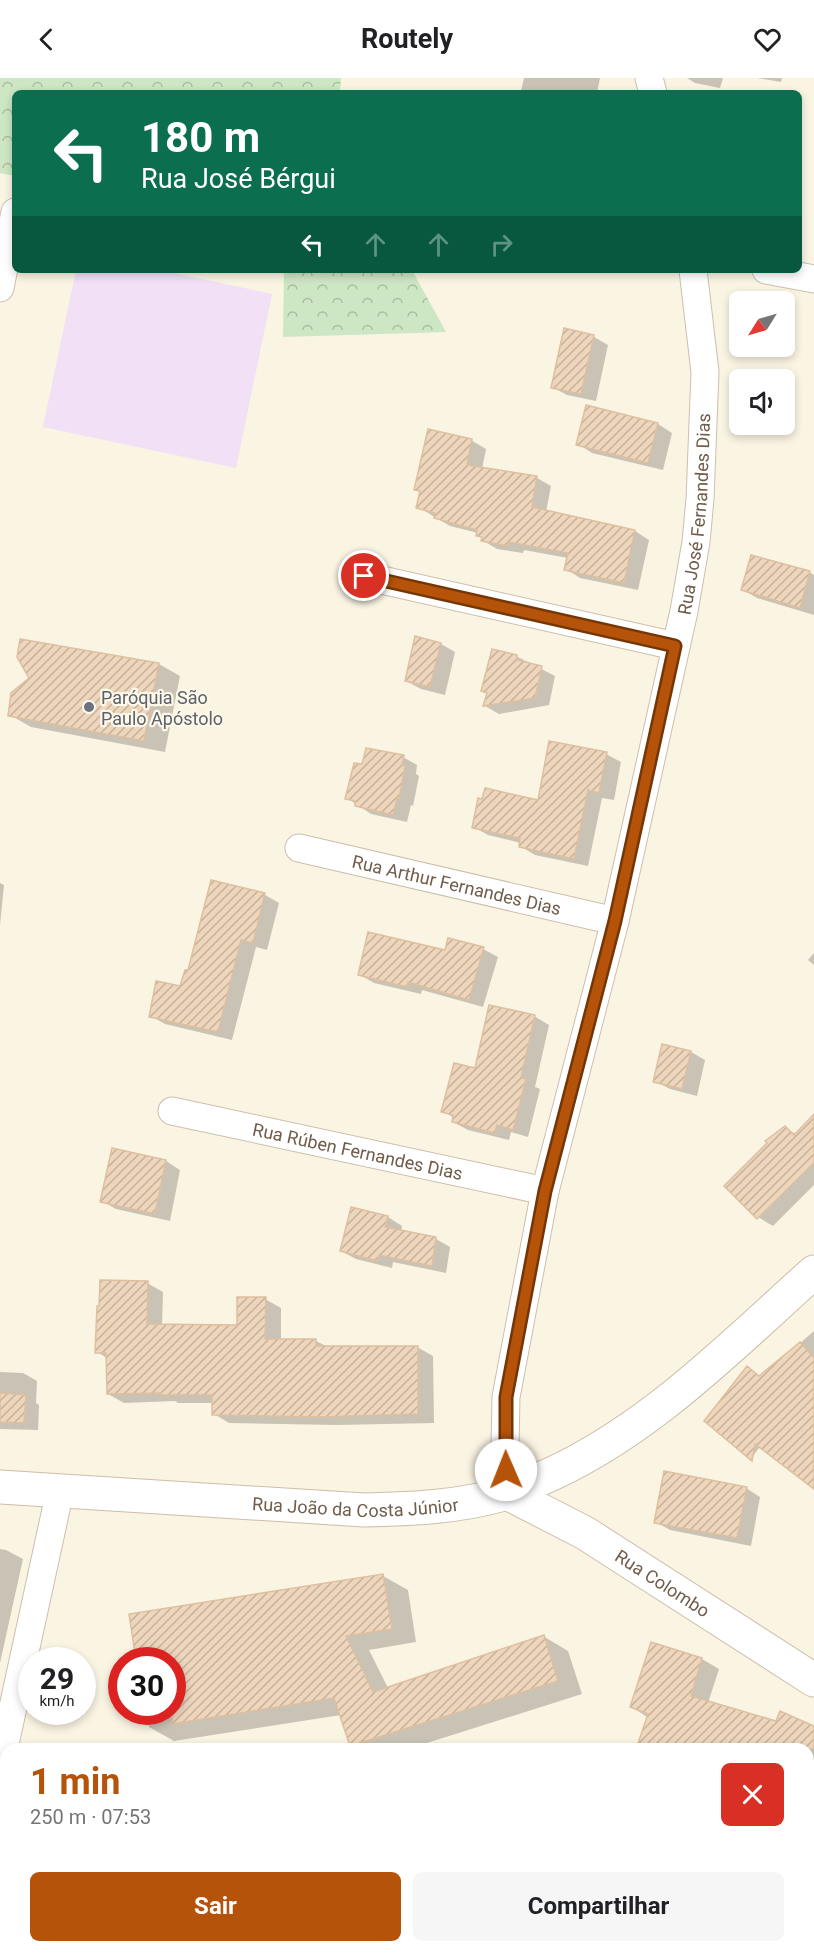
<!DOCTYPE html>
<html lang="pt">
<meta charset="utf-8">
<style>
body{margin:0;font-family:Roboto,sans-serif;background:#f6f6f6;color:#202124;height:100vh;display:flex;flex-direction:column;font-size:22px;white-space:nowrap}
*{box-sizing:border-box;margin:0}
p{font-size:20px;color:#757577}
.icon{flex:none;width:33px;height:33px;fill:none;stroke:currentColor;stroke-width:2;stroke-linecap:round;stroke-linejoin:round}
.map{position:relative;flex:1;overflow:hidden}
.drawer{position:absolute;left:0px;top:1665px;width:814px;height:210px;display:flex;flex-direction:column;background:#fff;border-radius:18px 18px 0 0;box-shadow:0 3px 9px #0003}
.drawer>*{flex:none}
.hud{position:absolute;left:12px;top:12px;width:790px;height:183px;border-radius:9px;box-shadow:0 3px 9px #0003;background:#0b6e4f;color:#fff;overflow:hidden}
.needle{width:39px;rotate:233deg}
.tools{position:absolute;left:729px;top:213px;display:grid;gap:12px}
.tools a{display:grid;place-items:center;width:66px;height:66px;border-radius:9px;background:#fff;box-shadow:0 3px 9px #0003;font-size:30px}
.speed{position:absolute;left:18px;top:1569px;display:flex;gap:12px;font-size:30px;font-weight:700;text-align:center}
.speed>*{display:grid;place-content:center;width:78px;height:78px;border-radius:50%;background:#fff;box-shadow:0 3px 9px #0003;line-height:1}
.speed small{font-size:15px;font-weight:400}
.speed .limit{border:9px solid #d22;background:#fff;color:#111}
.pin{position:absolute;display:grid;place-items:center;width:51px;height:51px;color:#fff;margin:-26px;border:3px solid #fff;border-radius:50%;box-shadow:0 2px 6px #0007}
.me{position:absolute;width:66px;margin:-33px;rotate:359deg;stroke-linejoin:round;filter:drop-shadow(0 0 4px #0008)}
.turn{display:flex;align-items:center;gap:21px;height:126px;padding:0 30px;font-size:27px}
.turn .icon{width:78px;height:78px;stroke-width:2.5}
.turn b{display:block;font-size:42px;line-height:51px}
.lanes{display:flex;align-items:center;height:57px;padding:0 30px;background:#0003;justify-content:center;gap:30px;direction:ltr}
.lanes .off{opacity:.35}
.round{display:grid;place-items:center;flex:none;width:63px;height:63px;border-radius:9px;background:#f6f6f6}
.head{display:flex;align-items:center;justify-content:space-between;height:102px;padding:0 30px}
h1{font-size:36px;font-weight:700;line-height:45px;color:#b45309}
.primary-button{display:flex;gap:12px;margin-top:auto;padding:12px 30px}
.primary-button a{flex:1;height:69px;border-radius:9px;background:#b45309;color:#fff;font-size:24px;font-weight:700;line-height:69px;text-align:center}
.primary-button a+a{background:#f6f6f6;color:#202124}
header{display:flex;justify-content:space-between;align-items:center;height:78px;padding:0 30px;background:#fff;font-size:27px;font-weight:700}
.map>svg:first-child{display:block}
</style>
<header><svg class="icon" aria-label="back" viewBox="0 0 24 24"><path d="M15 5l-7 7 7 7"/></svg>Routely<svg class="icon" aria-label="heart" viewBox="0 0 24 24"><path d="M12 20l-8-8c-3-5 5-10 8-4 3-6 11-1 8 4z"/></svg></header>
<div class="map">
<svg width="814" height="1875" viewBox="0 0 814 1875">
<defs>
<pattern id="forest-crowns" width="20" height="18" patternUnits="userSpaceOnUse" patternTransform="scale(1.5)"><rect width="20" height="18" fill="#cde6c3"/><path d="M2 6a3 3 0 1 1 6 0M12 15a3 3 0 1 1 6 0" fill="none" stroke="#abbea0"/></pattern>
<pattern id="building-hatch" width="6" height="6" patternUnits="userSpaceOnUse" patternTransform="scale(1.5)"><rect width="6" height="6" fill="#eed6bd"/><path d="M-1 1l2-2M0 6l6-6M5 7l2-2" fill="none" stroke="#c5b19c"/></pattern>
</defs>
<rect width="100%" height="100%" fill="#faf4e3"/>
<!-- education -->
<path fill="#f1e0f6" d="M 76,192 L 160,192 L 272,216 L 236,390 L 43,349 Z"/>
<!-- forest -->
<path fill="url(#forest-crowns)" d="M 0,0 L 341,0 L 340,15 L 15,15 L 15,98 L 0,95 Z
M 284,192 L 412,192 L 446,254 L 283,259 Z"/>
<!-- shadow -->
<path fill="#0003" d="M 524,0 L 600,0 L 597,15 L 524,15 L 521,13 Z
M 687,0 L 723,0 L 720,10 L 695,5 Z
M 757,0 L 782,0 L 781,4 Z
M 565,252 L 594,259 L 608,267 L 596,323 L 567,317 L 552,309 Z
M 587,328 L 658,346 L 672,355 L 663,392 L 592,375 L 578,366 Z
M 471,362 L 486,371 L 482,391 L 537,400 L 551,408 L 546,434 L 635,453 L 649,462 L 638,512 L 580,500 L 566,491 L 568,480 L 524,472 L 523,475 L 497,471 L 482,462 L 483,460 L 478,455 L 450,448 L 418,429 L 421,414 L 416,411 Z
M 809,494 L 814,497 L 814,537 L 757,520 L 742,511 Z
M 441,566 L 455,574 L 445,617 L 421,611 L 406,603 Z
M 516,578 L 555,598 L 549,627 L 499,636 L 485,628 L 488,616 L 483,613 Z
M 159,586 L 180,598 L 165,674 L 31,649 L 10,637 Z
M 606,676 L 621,684 L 614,722 L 602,720 L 588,788 L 535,777 L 520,768 L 521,765 L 488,757 L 474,749 L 539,724 Z
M 403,679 L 417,687 L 416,696 L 419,698 L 413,728 L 411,727 L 407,744 L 371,736 L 347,720 Z
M 212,803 L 265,817 L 279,825 L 267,872 L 256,869 L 232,962 L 165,946 L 151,938 L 181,910 L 189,894 Z
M 0,805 L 4,807 L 0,847 Z
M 483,871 L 498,879 L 483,929 L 422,912 L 421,916 L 374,905 L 360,897 L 446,874 Z
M 814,875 L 814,887 L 808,882 Z
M 534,938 L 549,947 L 535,1009 L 540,1011 L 528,1059 L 511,1054 L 509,1062 L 468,1052 L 453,1044 L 454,1040 L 443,1033 Z
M 691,974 L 705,982 L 697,1018 L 670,1011 L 655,1003 Z
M 814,1038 L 814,1107 L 773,1148 L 758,1139 L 785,1050 L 796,1056 Z
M 113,1072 L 166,1083 L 180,1092 L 170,1143 L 116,1131 L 102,1123 Z
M 352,1131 L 388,1139 L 402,1148 L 401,1154 L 436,1161 L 450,1169 L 446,1195 L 393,1184 L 392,1190 L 356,1181 L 341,1173 Z
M 147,1205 L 163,1214 L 162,1247 L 238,1248 L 265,1221 L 281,1230 L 281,1263 L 316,1263 L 328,1269 L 417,1269 L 433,1278 L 434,1345 L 336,1347 L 229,1345 L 214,1336 L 214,1325 L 178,1325 L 175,1323 L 124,1325 L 108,1316 L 107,1280 L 97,1274 Z
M 814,1253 L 814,1370 L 777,1346 L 753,1378 L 747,1290 L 761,1299 Z
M 0,1294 L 23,1295 L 37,1303 L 36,1325 L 39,1327 L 38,1352 L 0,1351 Z
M 746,1410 L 760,1419 L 751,1468 L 670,1452 L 656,1444 Z
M 0,1471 L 6,1472 L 23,1481 L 0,1585 Z
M 383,1498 L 408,1512 L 416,1564 L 369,1572 L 388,1610 L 543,1558 L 568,1573 L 582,1616 L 408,1671 L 359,1671 L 351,1667 L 341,1637 L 174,1663 L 149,1649 L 146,1634 L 172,1634 L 172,1582 L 138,1582 L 131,1538 Z
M 702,1581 L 719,1591 L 708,1625 L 776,1645 L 814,1650 L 814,1718 L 808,1716 L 808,1671 L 712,1671 L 656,1645 L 632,1629 Z
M 51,1869 L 77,1869 L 76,1874 Z
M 170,1869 L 171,1869 L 182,1875 L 169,1875 Z"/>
<!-- building -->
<path fill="url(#building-hatch)" stroke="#dfbf9e" stroke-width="1.5" d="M 564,250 L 594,257 L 581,316 L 551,310 Z
M 586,327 L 658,345 L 648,385 L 576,367 Z
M 428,351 L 472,361 L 467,387 L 537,398 L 532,429 L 635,452 L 624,505 L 564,492 L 568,475 L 509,464 L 508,468 L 481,463 L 482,459 L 476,458 L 477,452 L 434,440 L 435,435 L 416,430 L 420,413 L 414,412 Z
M 751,477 L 810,493 L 800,530 L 741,512 Z
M 415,558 L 441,565 L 430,609 L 405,603 Z
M 20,561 L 159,585 L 144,663 L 8,638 L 11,615 L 29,600 L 17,579 Z
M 492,571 L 517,577 L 517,582 L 542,588 L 535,620 L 483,628 L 487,615 L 481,613 Z
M 549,663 L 607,674 L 599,715 L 588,712 L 574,781 L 519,769 L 520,760 L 472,750 L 478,720 L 482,721 L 485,710 L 538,722 Z
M 366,670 L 404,677 L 402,687 L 405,688 L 399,721 L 397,720 L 393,737 L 355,728 L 355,723 L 345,721 L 354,685 L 362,686 Z
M 211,802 L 265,815 L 253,865 L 241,862 L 218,954 L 149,939 L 156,903 L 180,908 L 185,892 L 188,892 Z
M 368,854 L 445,872 L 448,860 L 484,869 L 469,922 L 408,904 L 407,909 L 358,897 Z
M 489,927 L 535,937 L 521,1000 L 526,1001 L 513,1052 L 497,1047 L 495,1055 L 452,1044 L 453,1037 L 441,1034 L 454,985 L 475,990 Z
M 662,966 L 691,973 L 682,1011 L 653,1004 Z
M 814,1036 L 814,1085 L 757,1141 L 724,1108 L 767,1065 L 765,1063 L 785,1048 L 794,1057 Z
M 112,1070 L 166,1082 L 155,1136 L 100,1124 Z
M 351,1129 L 388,1138 L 385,1149 L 436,1159 L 432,1188 L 379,1177 L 377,1183 L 340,1173 Z
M 100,1202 L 148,1203 L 147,1246 L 237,1247 L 237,1219 L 266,1219 L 265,1261 L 316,1261 L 316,1268 L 418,1268 L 418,1336 L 319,1339 L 212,1337 L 212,1317 L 161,1317 L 161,1315 L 107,1316 L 106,1275 L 95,1275 L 97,1228 L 99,1228 Z
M 800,1264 L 814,1280 L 814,1411 L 755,1366 L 752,1383 L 704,1343 L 747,1288 L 759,1298 Z
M 0,1315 L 26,1317 L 24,1345 L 0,1344 Z
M 664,1393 L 747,1409 L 737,1460 L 654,1445 Z
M 383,1496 L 392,1551 L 346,1558 L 373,1614 L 544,1557 L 558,1603 L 350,1668 L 334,1620 L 172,1646 L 172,1582 L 136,1582 L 129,1536 Z
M 651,1564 L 702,1580 L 691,1618 L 776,1643 L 780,1633 L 814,1648 L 814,1671 L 636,1671 L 648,1636 L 630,1629 Z"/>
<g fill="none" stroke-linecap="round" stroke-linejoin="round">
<!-- minor casing -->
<g stroke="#cdbfad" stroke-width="29">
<g id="minor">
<path d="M 649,0 L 653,15"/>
<path d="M 766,192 L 814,201"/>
<path d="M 0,210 L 15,134"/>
<path d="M 364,498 L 675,568"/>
<path id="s1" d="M 299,770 L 615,843"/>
<path id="s2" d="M 172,1033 L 545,1113"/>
<path id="s3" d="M 507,1415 L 505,1369 L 506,1319 L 545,1113 L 615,843 L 684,533 L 696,464 L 700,421 L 705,294 L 693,192"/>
<path d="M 0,1689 L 60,1413"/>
<path d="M 808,1835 L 814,1816"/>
<path d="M 797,1875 L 799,1869"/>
</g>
</g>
<!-- tertiary casing -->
<g stroke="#cdbfad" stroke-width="35">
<g id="tertiary">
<path id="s4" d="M 507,1415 L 585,1455 L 814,1602"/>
</g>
</g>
<!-- secondary casing -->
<g stroke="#cdbda9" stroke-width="35">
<g id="secondary">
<path id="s5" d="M 0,1409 L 364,1432 C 412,1431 458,1429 504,1416 C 516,1412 527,1406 538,1402 C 645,1357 729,1270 814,1194"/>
</g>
</g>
<!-- minor -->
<use href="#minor" stroke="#fff" stroke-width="27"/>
<!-- tertiary -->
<use href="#tertiary" stroke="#fff" stroke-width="33"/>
<!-- secondary -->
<use href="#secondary" stroke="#fff" stroke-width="33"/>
</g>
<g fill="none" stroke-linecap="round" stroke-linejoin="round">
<!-- route casing -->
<g stroke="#753606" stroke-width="15">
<path id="route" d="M 364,498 L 675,568 L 615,843 L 545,1113 L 506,1319 L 506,1392"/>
</g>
<!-- route -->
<use href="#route" stroke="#b45309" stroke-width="10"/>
</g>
<!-- markers -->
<circle fill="#6b7280" stroke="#fef8e9" stroke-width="2" cx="89" cy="629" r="6"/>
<g text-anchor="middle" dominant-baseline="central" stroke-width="4.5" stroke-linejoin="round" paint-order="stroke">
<!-- street labels -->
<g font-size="18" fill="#705d4b" stroke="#fef8e9">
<text stroke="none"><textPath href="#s3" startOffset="1000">Rua José Fernandes Dias</textPath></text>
<text stroke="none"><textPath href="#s1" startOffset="162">Rua Arthur Fernandes Dias</textPath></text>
<text stroke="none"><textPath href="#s2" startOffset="190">Rua Rúben Fernandes Dias</textPath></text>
<text stroke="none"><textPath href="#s5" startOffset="356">Rua João da Costa Júnior</textPath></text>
<text stroke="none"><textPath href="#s4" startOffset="180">Rua Colombo</textPath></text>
</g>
<!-- worship labels -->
<g font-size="18" fill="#5b616d" stroke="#fef8e9" text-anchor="start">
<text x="101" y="619">Paróquia São<tspan x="101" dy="21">Paulo Apóstolo</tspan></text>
</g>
</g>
</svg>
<div class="tools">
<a><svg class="needle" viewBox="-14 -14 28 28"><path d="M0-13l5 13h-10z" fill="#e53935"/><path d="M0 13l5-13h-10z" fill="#757577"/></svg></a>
<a><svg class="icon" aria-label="sound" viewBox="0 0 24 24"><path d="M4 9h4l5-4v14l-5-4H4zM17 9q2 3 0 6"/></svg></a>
</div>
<div class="speed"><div>29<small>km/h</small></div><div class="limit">30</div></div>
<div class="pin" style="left:364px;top:498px;background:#d93025"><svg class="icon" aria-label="arrive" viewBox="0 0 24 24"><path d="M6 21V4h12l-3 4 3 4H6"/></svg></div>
<svg class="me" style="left:506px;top:1392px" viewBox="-20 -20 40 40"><circle r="19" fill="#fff"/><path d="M0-13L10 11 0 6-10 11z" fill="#b45309"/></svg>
<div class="hud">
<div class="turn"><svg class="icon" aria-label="left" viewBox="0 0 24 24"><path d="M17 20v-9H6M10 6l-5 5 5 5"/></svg><div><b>180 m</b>Rua José Bérgui</div></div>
<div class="lanes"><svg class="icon" aria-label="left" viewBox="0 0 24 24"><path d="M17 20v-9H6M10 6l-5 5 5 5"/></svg><svg class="icon off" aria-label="ahead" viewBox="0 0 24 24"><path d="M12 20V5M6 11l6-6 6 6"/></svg><svg class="icon off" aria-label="ahead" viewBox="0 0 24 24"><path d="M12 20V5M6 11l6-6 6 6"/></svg><svg class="icon off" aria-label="right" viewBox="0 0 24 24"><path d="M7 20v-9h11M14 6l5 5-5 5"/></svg></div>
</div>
<section class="drawer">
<div class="head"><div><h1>1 min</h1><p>250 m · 07:53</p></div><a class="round" style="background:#d93025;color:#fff"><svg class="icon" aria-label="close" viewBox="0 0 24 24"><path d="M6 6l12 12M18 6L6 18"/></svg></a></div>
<div class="primary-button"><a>Sair</a><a>Compartilhar</a></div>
</section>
</div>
